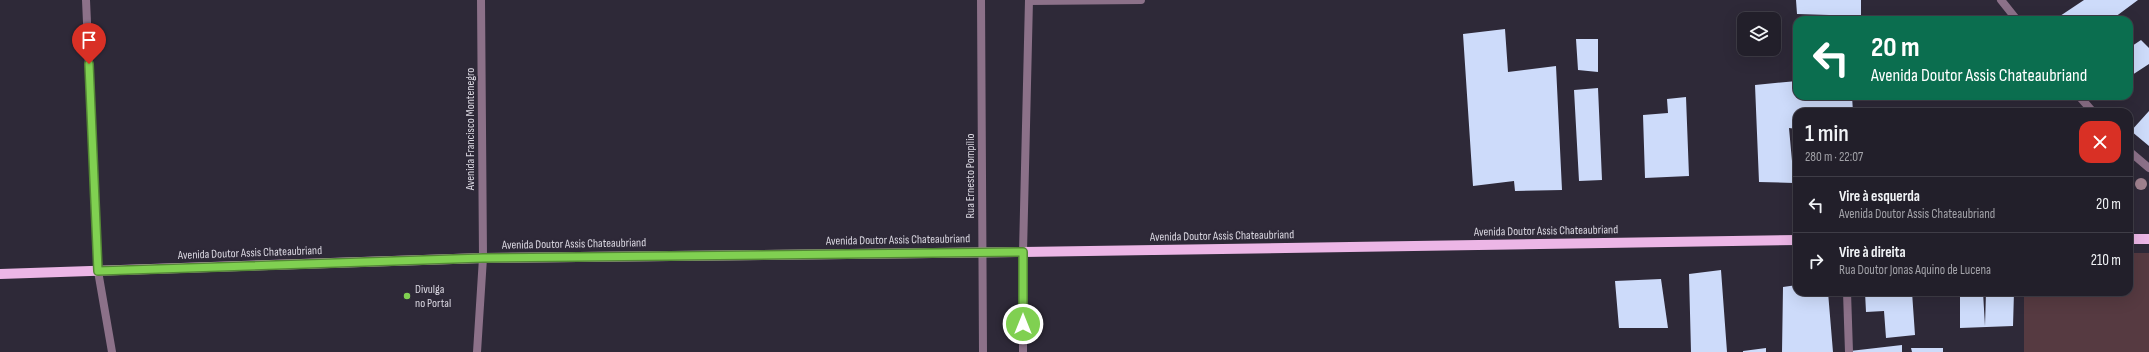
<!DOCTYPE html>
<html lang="pt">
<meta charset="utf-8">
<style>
body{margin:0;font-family:"Sofia Sans Condensed",sans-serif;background:#2a2732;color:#f1f3f6;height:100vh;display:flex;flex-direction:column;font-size:15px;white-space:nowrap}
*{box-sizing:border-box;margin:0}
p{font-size:13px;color:#a2a2a8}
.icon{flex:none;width:22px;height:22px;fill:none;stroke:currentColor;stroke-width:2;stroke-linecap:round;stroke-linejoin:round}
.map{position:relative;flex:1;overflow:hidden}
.panel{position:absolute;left:1793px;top:108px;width:340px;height:188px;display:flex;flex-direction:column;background:#221f2a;border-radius:12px;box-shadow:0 4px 16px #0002,0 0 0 1px #3f3d47}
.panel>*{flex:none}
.top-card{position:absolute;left:1793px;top:16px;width:340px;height:84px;border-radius:12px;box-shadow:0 4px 16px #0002,0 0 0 1px #3f3d47;background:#0b6e4f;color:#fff;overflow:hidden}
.controls{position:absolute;left:1737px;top:12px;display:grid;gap:8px}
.controls a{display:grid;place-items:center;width:44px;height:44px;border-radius:8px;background:#221f2a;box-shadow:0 4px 16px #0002,0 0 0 1px #3f3d47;font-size:20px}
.pin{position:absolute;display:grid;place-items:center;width:34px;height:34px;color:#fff;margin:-41px -17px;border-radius:50% 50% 50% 0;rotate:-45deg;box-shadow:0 0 4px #0007}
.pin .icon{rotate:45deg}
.me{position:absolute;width:44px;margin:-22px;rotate:0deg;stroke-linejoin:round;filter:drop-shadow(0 0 3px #0008)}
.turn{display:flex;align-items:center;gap:14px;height:84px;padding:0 12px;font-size:18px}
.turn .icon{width:52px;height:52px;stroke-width:2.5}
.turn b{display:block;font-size:28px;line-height:34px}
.round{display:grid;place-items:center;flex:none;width:42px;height:42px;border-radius:12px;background:#2a2732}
.headline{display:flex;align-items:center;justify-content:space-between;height:68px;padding:0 12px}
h1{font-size:24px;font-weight:600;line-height:30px}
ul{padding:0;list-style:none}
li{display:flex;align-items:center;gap:12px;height:56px;padding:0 12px;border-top:1px solid #3f3d47}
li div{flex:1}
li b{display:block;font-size:15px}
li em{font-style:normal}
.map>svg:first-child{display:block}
</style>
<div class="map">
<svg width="2149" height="352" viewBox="0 0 2149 352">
<rect width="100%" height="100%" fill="#2e2938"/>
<!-- green -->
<path fill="#563a41" d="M 2129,253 L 2149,253 L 2149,352 L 2024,352 L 2024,292 L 2129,292 Z"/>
<!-- building -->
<path fill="#cddbfa" d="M 1796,0 L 1861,0 L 1861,16 L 1797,14 Z
M 2084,0 L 2138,0 L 2111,20 L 2054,20 Z
M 1505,29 L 1508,72 L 1556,66 L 1562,190 L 1515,191 L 1514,181 L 1473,186 L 1463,34 Z
M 1576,39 L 1598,39 L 1598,72 L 1578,70 Z
M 2141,40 L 2149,48 L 2149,64 L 2129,77 L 2129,48 Z
M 1797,81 L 1797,96 L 1852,96 L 1853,112 L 1797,112 L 1797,129 L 1789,128 L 1794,183 L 1759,182 L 1755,85 Z
M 1598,88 L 1602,180 L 1579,181 L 1574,90 Z
M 1686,97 L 1689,176 L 1645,178 L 1643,115 L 1668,113 L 1667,99 Z
M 2149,111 L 2149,146 L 2131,131 Z
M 1721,270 L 1727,352 L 1691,352 L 1689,274 Z
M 1661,279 L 1668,328 L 1619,328 L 1615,281 Z
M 1797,285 L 1797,292 L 1828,292 L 1833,352 L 1782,352 L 1783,287 Z
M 1865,292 L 1912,292 L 1915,335 L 1886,338 L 1884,311 L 1866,312 Z
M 1960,292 L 1983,292 L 1985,326 L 1986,292 L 2014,292 L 2013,326 L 1960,328 Z
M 1902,345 L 1902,352 L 1850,352 L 1850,351 Z
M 1766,348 L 1766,352 L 1743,352 L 1743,351 Z
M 1911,348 L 1943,348 L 1943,352 L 1912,352 Z"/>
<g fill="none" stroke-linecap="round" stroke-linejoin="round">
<!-- lane -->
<path stroke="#8c7189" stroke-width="8" d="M 1029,1 L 1141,0"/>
<!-- street -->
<path stroke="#8c7189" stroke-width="8" d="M 86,0 L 98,271 L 112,352
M 981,0 L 983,352
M 2001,0 L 2017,20
M 2079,96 L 2093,112
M 2129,151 L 2149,168
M 1847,292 L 1849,352
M 477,352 L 483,258 L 481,0
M 1023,352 L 1023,252 L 1029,0"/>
<!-- primary -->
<path stroke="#ecb6e6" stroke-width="10" d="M 2129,239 L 2149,239
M 0,274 L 483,258 L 1023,252 L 1797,240"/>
</g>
<!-- trees -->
<circle fill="#a0828f" cx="2141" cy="184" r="6"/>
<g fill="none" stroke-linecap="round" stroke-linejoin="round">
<!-- route casing -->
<g stroke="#538735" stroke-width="10">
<path id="route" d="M 89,64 L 98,271 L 483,258 L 1023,252 L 1023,324"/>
</g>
<!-- route -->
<use href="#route" stroke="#80d051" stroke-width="7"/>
</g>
<!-- markers -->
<circle fill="#80d051" stroke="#2e2938" stroke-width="1.5" cx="407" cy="296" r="4"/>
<g text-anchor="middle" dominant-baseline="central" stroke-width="4" stroke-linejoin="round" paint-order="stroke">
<!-- street labels -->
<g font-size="12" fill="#dbd8e2" stroke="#2e2938">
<text transform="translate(470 129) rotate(-90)">Avenida Francisco Montenegro</text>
<text transform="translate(970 176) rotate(-90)">Rua Ernesto Pompílio</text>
<text transform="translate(1546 231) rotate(-1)">Avenida Doutor Assis Chateaubriand</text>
<text transform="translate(1222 236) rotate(-1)">Avenida Doutor Assis Chateaubriand</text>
<text transform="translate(898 240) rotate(-1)">Avenida Doutor Assis Chateaubriand</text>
<text transform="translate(574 244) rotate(-1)">Avenida Doutor Assis Chateaubriand</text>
<text transform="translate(250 253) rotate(-2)">Avenida Doutor Assis Chateaubriand</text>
</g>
<!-- poi labels -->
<g font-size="12" fill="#dbd8e2" stroke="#2e2938" text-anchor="start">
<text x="415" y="289">Divulga<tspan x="415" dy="14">no Portal</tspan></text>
</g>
</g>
</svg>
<div class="controls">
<a><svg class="icon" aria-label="layers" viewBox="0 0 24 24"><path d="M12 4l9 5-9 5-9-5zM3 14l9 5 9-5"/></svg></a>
</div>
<div class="pin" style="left:89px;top:64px;background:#d93025"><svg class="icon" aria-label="arrive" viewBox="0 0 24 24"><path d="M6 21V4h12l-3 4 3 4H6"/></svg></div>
<svg class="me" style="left:1023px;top:324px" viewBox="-20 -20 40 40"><circle r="17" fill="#80d051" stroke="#fff" stroke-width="3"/><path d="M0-11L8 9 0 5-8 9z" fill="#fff"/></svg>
<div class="top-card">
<div class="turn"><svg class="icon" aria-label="left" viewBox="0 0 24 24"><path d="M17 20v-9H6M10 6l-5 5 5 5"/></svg><div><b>20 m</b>Avenida Doutor Assis Chateaubriand</div></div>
</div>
<section class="panel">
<div class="headline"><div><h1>1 min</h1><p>280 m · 22:07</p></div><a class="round" style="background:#d93025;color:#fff"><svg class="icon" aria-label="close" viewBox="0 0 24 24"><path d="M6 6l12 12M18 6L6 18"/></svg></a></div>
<ul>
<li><svg class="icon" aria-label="left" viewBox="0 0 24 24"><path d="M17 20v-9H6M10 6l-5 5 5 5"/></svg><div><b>Vire à esquerda</b><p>Avenida Doutor Assis Chateaubriand</p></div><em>20 m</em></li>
<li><svg class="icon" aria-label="right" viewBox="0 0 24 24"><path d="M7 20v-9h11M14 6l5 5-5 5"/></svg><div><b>Vire à direita</b><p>Rua Doutor Jonas Aquino de Lucena</p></div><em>210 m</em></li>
</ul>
</section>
</div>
